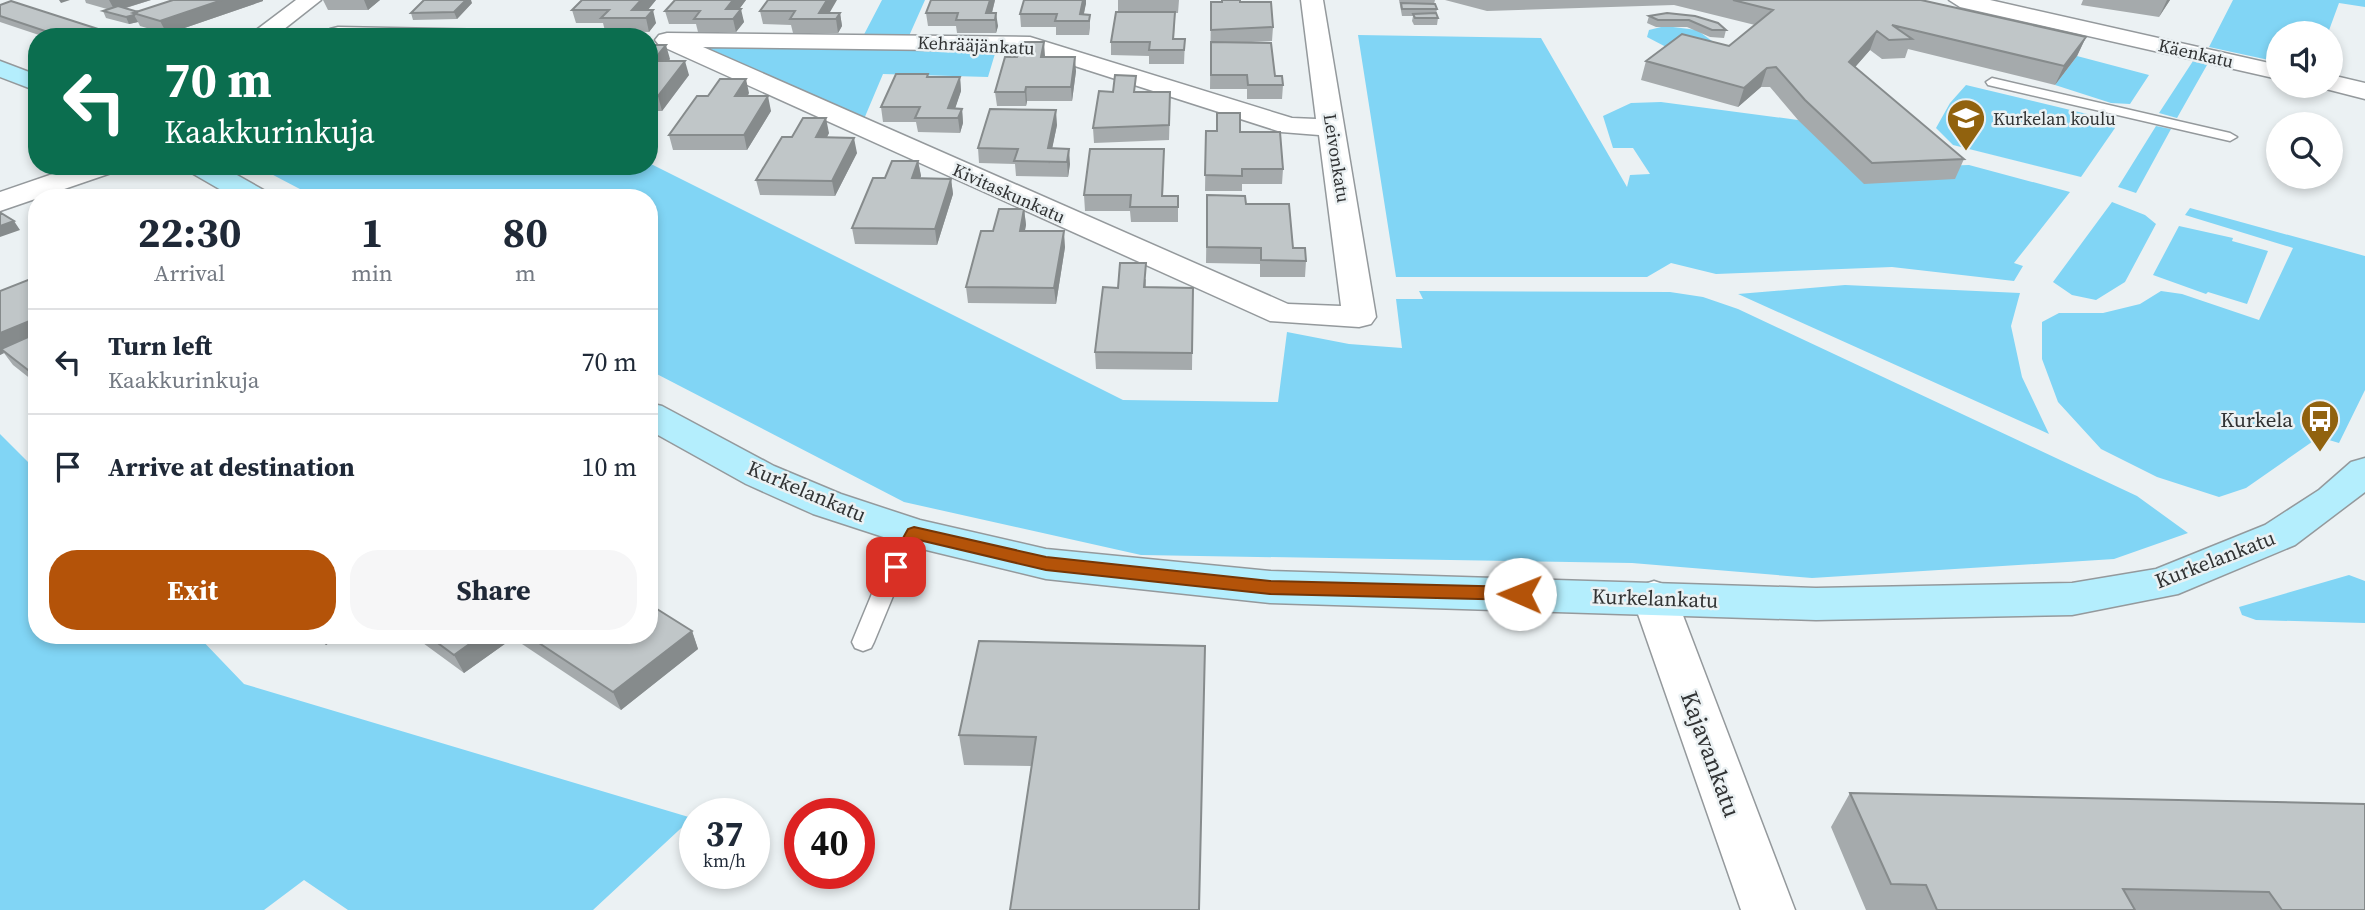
<!DOCTYPE html>
<meta charset="utf-8">
<style>
body{margin:0;font-family:"Source Serif 4",serif;background:#f6f6f7;color:#1f2937;height:100vh;display:flex;flex-direction:column;font-size:26px;white-space:nowrap}
*{box-sizing:border-box;margin:0}
p{font-size:23px;color:#747a83}
.icon{flex:none;width:38px;height:38px;fill:none;stroke:currentColor;stroke-width:2;stroke-linecap:round;stroke-linejoin:round}
.map{position:relative;flex:1;overflow:hidden}
.sheet{position:absolute;left:28px;top:189px;width:630px;height:455px;display:flex;flex-direction:column;background:#fff;border-radius:28px;box-shadow:0 4px 10px #0003}
.sheet>*{flex:none}
.top-card{position:absolute;left:28px;top:28px;width:630px;height:147px;border-radius:28px;box-shadow:0 4px 10px #0003;background:#0b6e4f;color:#fff;overflow:hidden}
.fabs{position:absolute;left:2266px;top:21px;display:grid;gap:14px}
.fabs a{display:grid;place-items:center;width:77px;height:77px;border-radius:50%;background:#fff;box-shadow:0 4px 10px #0003;font-size:35px}
.speed{position:absolute;left:679px;top:798px;display:flex;gap:14px;font-size:35px;font-weight:700;text-align:center}
.speed>*{display:grid;place-content:center;width:91px;height:91px;border-radius:50%;background:#fff;box-shadow:0 4px 10px #0003;line-height:1}
.speed small{font-size:18px;font-weight:400}
.speed .limit{border:10px solid #d22;background:#fff;color:#111}
.pin{position:absolute;display:grid;place-items:center;width:60px;height:60px;color:#fff;margin:-30px;border-radius:14px;box-shadow:0 4px 10px #0006}
.me{position:absolute;width:77px;margin:-38px;rotate:271deg;stroke-linejoin:round;filter:drop-shadow(0 0 5px #0008)}
.turn{display:flex;align-items:center;gap:24px;height:147px;padding:0 21px;font-size:32px}
.turn .icon{width:91px;height:91px;stroke-width:2.5}
.turn b{display:block;font-size:49px;line-height:60px}
.eta{display:flex;justify-content:space-evenly;align-items:center;height:119px;text-align:center}
.eta b{font-size:42px;font-weight:700;line-height:49px}
.primary-button{display:flex;gap:14px;margin-top:auto;padding:14px 21px}
.primary-button a{flex:1;height:80px;border-radius:28px;background:#b45309;color:#fff;font-size:28px;font-weight:700;line-height:80px;text-align:center}
.primary-button a+a{background:#f6f6f7;color:#1f2937}
ul{padding:0;list-style:none}
li{display:flex;align-items:center;gap:21px;height:105px;padding:0 21px;border-top:2px solid #e0e1e3}
li div{flex:1}
li b{display:block;font-size:26px}
li em{font-style:normal}
.map>svg:first-child{display:block}
</style>
<div class="map">
<svg width="2365" height="910" viewBox="0 0 2365 910">
<rect width="100%" height="100%" fill="#ebf1f3"/>
<!-- green -->
<path fill="#81d5f5" d="M 882,0 L 925,0 L 905,45 L 997,47 L 988,77 L 883,74 L 864,119 L 698,46 L 858,46 Z
M 2233,0 L 2365,0 L 2365,7 L 2339,3 L 2328,33 L 2278,33 L 2278,62 L 2209,47 Z
M 1665,26 L 1697,30 L 1712,41 L 1710,45 L 1668,48 L 1647,37 L 1649,30 Z
M 1358,35 L 1541,38 L 1627,187 L 1630,175 L 1650,174 L 1633,148 L 1613,148 L 1603,116 L 1631,103 L 1661,102 L 1798,120 L 1938,166 L 1969,165 L 2070,192 L 2014,263 L 2023,266 L 2014,281 L 1892,267 L 1716,274 L 1671,263 L 1647,277 L 1396,277 Z
M 2077,56 L 2149,75 L 2130,104 L 2111,103 L 2055,85 Z
M 2193,61 L 2207,65 L 2177,118 L 2159,113 Z
M 1966,85 L 2108,119 L 2115,128 L 2081,177 L 1953,145 L 1936,128 L 1950,103 Z
M 2156,126 L 2171,129 L 2136,193 L 2118,187 Z
M 649,163 L 1123,400 L 1278,402 L 1287,332 L 1349,344 L 1402,348 L 1396,299 L 1423,299 L 1419,291 L 1670,292 L 1703,297 L 1738,309 L 2137,496 L 2188,533 L 2114,559 L 1812,578 L 1632,563 L 1141,555 L 904,502 L 649,370 L 649,198 L 317,198 L 256,166 L 649,166 Z
M 2112,202 L 2145,215 L 2156,224 L 2125,282 L 2096,300 L 2072,295 L 2053,282 Z
M 2190,208 L 2365,256 L 2365,390 L 2339,443 L 2319,437 L 2246,488 L 2219,497 L 2157,477 L 2101,449 L 2058,402 L 2042,359 L 2042,322 L 2059,313 L 2103,313 L 2140,304 L 2161,291 L 2182,294 L 2259,320 L 2293,248 L 2185,215 Z
M 2179,226 L 2233,238 L 2232,241 L 2268,251 L 2247,304 L 2208,292 L 2206,294 L 2153,275 Z
M 1845,285 L 2020,293 L 2011,326 L 2022,377 L 2049,434 L 1738,294 Z
M 0,434 L 37,471 L 37,635 L 197,635 L 244,684 L 692,818 L 593,910 L 348,910 L 304,880 L 264,910 L 0,910 Z
M 2349,575 L 2365,581 L 2365,623 L 2256,620 L 2242,615 L 2239,607 Z"/>
<g fill="none" stroke-linecap="round" stroke-linejoin="round">
<!-- lane casing -->
<g stroke="#94999c" stroke-width="3">
<path id="lane" d="M 1992,78 L 2230,133 L 2237,137 L 2230,141 L 1988,85 L 1986,82 Z
M 914,526 L 921,528 L 924,533 L 898,584 L 874,642 L 871,648 L 863,651 L 855,648 L 852,642 L 876,584 L 907,528 Z"/>
</g>
<!-- street casing -->
<g stroke="#94999c" stroke-width="3">
<path id="street" d="M 296,0 L 321,0 L 274,37 L 247,37 Z
M 1301,0 L 1323,0 L 1376,317 L 1371,324 L 1359,327 L 1270,321 L 659,45 L 655,40 L 659,35 L 667,33 L 1030,37 L 1292,118 L 1316,119 ZM 703,47 L 1028,51 L 1281,132 L 1319,135 L 1341,306 L 1288,304 Z
M 1949,0 L 1990,0 L 2278,65 L 2278,79 L 1960,7 Z
M 338,27 L 493,30 L 505,37 L 328,37 L 330,29 Z
M 2331,75 L 2365,83 L 2365,99 L 2322,88 L 2320,86 L 2331,86 Z
M 76,166 L 118,166 L 114,172 L 0,211 L 0,192 Z
M 1654,581 L 1669,586 L 1676,597 L 1795,910 L 1741,910 L 1632,597 L 1639,586 Z"/>
</g>
<!-- secondary casing -->
<g stroke="#94999c" stroke-width="3">
<path id="secondary" d="M 0,61 L 37,75 L 37,91 L 0,77 Z
M 186,166 L 221,166 L 267,192 L 271,198 L 235,198 L 190,172 Z
M 649,403 L 662,406 L 774,466 L 841,494 L 920,520 L 1046,549 L 1270,571 L 1816,588 L 2072,583 L 2156,569 L 2265,525 L 2319,490 L 2351,462 L 2365,458 L 2365,492 L 2295,545 L 2178,594 L 2072,615 L 1816,620 L 1270,603 L 1046,579 L 914,547 L 813,514 L 746,484 L 649,430 Z"/>
</g>
<!-- lane -->
<use href="#lane" fill="#fff" fill-rule="evenodd"/>
<!-- street -->
<use href="#street" fill="#fff" fill-rule="evenodd"/>
<!-- secondary -->
<use href="#secondary" fill="#b4eefd" fill-rule="evenodd"/>
</g>
<!-- wall -->
<path fill="#a5aaac" d="M 85,0 L 151,0 L 126,8 L 138,12 L 173,0 L 263,0 L 263,1 L 167,34 L 140,26 L 138,22 L 129,24 L 106,18 L 103,11 L 107,9 L 86,3 Z
M 323,0 L 380,0 L 368,10 L 328,10 Z
M 582,0 L 656,0 L 648,10 L 656,23 L 649,32 L 605,31 L 603,23 L 576,23 L 572,10 Z
M 675,0 L 746,0 L 739,9 L 744,22 L 736,32 L 698,32 L 696,24 L 669,24 L 665,11 Z
M 768,0 L 829,13 L 840,13 L 842,26 L 838,33 L 793,33 L 791,25 L 763,24 L 760,11 Z
M 995,0 L 992,13 L 998,26 L 996,33 L 957,33 L 956,26 L 928,26 L 926,13 Z
M 1024,0 L 1086,0 L 1084,14 L 1090,15 L 1090,28 L 1089,35 L 1056,35 L 1056,27 L 1021,27 L 1020,14 Z
M 1118,0 L 1179,0 L 1178,13 L 1175,13 L 1174,39 L 1185,39 L 1184,64 L 1149,64 L 1149,56 L 1111,55 L 1111,42 L 1118,12 Z
M 1399,0 L 1435,0 L 1434,4 L 1437,9 L 1436,14 L 1438,18 L 1437,25 L 1414,25 L 1412,21 L 1413,16 L 1402,16 Z
M 1445,0 L 1921,0 L 2086,37 L 2077,56 L 2055,85 L 1908,49 L 1905,58 L 1882,59 L 1870,50 L 1855,67 L 1964,159 L 1955,179 L 1864,184 L 1798,120 L 1770,87 L 1761,87 L 1738,107 L 1641,80 L 1646,61 L 1729,46 L 1755,25 L 1674,5 L 1487,11 Z
M 2082,0 L 2170,0 L 2159,17 L 2081,5 L 2083,0 Z
M 1211,2 L 1240,2 L 1273,27 L 1272,41 L 1231,43 L 1275,76 L 1283,85 L 1282,99 L 1247,99 L 1247,89 L 1210,89 Z
M 472,3 L 457,19 L 413,20 L 411,13 Z
M 0,5 L 121,37 L 45,37 L 0,22 Z
M 1667,13 L 1726,30 L 1724,38 L 1710,37 L 1687,27 L 1656,27 L 1647,23 L 1649,16 Z
M 649,45 L 670,59 L 668,61 L 689,75 L 662,111 L 649,111 Z
M 1045,57 L 1076,71 L 1072,101 L 1027,101 L 1026,106 L 997,106 L 995,92 Z
M 929,77 L 960,77 L 961,91 L 955,108 L 962,109 L 963,123 L 960,133 L 918,132 L 916,122 L 883,122 L 881,107 Z
M 1136,92 L 1170,106 L 1169,140 L 1094,143 L 1093,128 Z
M 749,93 L 748,96 L 771,111 L 747,150 L 673,150 L 669,135 Z
M 1057,125 L 1052,148 L 1070,164 L 1068,177 L 1016,176 L 1015,164 L 979,163 L 978,148 Z
M 1206,131 L 1240,132 L 1283,169 L 1282,184 L 1242,184 L 1242,191 L 1205,191 Z
M 829,133 L 827,137 L 857,153 L 835,196 L 760,195 L 756,180 L 792,137 Z
M 918,161 L 921,176 L 920,178 L 951,179 L 953,194 L 937,245 L 855,244 L 852,228 L 885,178 Z
M 1164,165 L 1163,196 L 1178,196 L 1178,222 L 1131,222 L 1130,211 L 1085,211 L 1084,195 Z
M 1207,195 L 1246,204 L 1306,261 L 1305,277 L 1260,277 L 1260,264 L 1206,263 Z
M 1024,209 L 1026,225 L 1025,231 L 1065,247 L 1056,304 L 968,303 L 966,287 L 993,231 Z
M 1146,279 L 1146,287 L 1193,288 L 1192,370 L 1096,369 L 1095,352 L 1118,288 Z
M 37,280 L 37,384 L 13,365 L 4,353 L 0,355 L 0,291 Z
M 692,631 L 698,649 L 621,710 L 513,638 L 464,673 L 412,635 L 649,635 Z
M 313,635 L 341,635 L 326,645 Z
M 1205,646 L 1031,766 L 964,765 L 959,735 Z
M 1850,793 L 2365,910 L 1866,910 L 1831,827 Z"/>
<!-- shaded-wall -->
<path fill="#868b8c" d="M 59,0 L 70,0 L 61,3 Z
M 109,0 L 151,0 L 115,11 Z
M 222,0 L 263,0 L 263,1 L 167,34 L 160,21 Z
M 364,0 L 380,0 L 368,10 Z
M 466,0 L 471,0 L 472,3 L 457,19 L 454,12 Z
M 641,0 L 656,0 L 641,18 L 632,10 Z
M 733,0 L 746,0 L 732,19 L 726,9 Z
M 827,0 L 837,0 L 826,19 L 819,13 Z
M 990,0 L 995,0 L 990,20 L 986,13 Z
M 1083,0 L 1086,0 L 1086,4 L 1082,21 L 1080,14 Z
M 2167,0 L 2170,0 L 2159,17 Z
M 741,9 L 744,22 L 736,32 L 733,19 Z
M 653,10 L 656,23 L 649,32 L 646,18 Z
M 840,13 L 842,26 L 838,33 L 836,19 Z
M 996,13 L 998,26 L 996,33 L 995,20 Z
M 134,15 L 138,22 L 129,24 L 126,17 Z
M 428,31 L 431,37 L 421,37 Z
M 1877,31 L 1870,50 L 1843,81 L 1849,62 Z
M 2086,37 L 2077,56 L 2055,85 L 2064,66 Z
M 1044,42 L 1045,56 L 1042,71 L 1041,57 Z
M 666,45 L 670,59 L 657,75 L 653,61 Z
M 1075,57 L 1076,71 L 1072,101 L 1071,87 Z
M 685,61 L 689,75 L 662,111 L 658,96 Z
M 1767,68 L 1761,87 L 1738,107 L 1744,88 Z
M 960,77 L 961,91 L 952,118 L 948,108 Z
M 746,79 L 749,93 L 738,110 L 735,96 Z
M 1026,87 L 1027,101 L 1026,106 L 1025,92 Z
M 768,96 L 771,111 L 747,150 L 744,135 Z
M 962,109 L 963,123 L 960,133 L 958,118 Z
M 1056,110 L 1057,125 L 1049,164 L 1048,148 Z
M 826,118 L 829,133 L 819,152 L 816,137 Z
M 854,138 L 857,153 L 835,196 L 832,181 Z
M 1069,149 L 1070,164 L 1068,177 L 1067,162 Z
M 918,161 L 921,176 L 914,194 L 912,178 Z
M 951,179 L 953,194 L 937,245 L 935,229 Z
M 1024,209 L 1026,225 L 1021,247 L 1020,231 Z
M 14,221 L 20,230 L 0,237 L 0,226 Z
M 1064,231 L 1065,247 L 1056,304 L 1054,288 Z
M 37,318 L 37,339 L 1,349 L 4,353 L 0,355 L 0,333 Z
M 692,631 L 698,649 L 621,710 L 613,692 Z
M 320,635 L 341,635 L 326,645 Z
M 482,635 L 512,635 L 513,638 L 464,673 L 454,655 Z"/>
<!-- building -->
<path fill="#c0c6c8" stroke="#868b8c" stroke-width="2" d="M 173,0 L 222,0 L 160,21 L 133,13 Z
M 424,0 L 466,0 L 454,12 L 411,13 Z
M 582,0 L 641,0 L 632,10 L 653,10 L 646,18 L 601,18 L 609,10 L 572,10 Z
M 675,0 L 733,0 L 726,9 L 741,9 L 733,19 L 694,19 L 700,11 L 665,11 Z
M 768,0 L 827,0 L 819,13 L 840,13 L 836,19 L 790,19 L 795,11 L 760,11 Z
M 931,0 L 990,0 L 986,13 L 996,13 L 995,20 L 956,20 L 958,13 L 926,13 Z
M 1024,0 L 1083,0 L 1080,14 L 1090,15 L 1089,21 L 1055,21 L 1057,14 L 1020,14 Z
M 1222,0 L 1240,0 L 1240,2 L 1271,2 L 1273,27 L 1211,30 L 1211,2 L 1222,2 Z
M 1733,0 L 1921,0 L 2086,37 L 2064,66 L 1892,25 L 1912,39 L 1889,40 L 1877,31 L 1849,62 L 1964,159 L 1872,163 L 1805,100 L 1776,67 L 1767,68 L 1744,88 L 1646,61 L 1682,34 L 1729,46 L 1773,10 Z
M 11,1 L 120,36 L 117,37 L 63,37 L 0,16 L 0,5 Z
M 1401,3 L 1435,4 L 1437,9 L 1402,9 Z
M 118,6 L 138,12 L 133,13 L 134,15 L 126,17 L 103,11 Z
M 1116,12 L 1175,12 L 1173,39 L 1185,39 L 1184,50 L 1149,50 L 1150,42 L 1111,42 Z
M 1436,13 L 1438,18 L 1415,18 L 1413,14 Z
M 1667,13 L 1695,16 L 1718,23 L 1726,30 L 1712,30 L 1689,20 L 1658,20 L 1649,16 Z
M 391,31 L 428,31 L 421,37 L 384,37 Z
M 489,32 L 522,32 L 518,37 L 484,37 Z
M 587,33 L 629,33 L 625,37 L 583,37 Z
M 1021,42 L 1044,42 L 1041,57 L 1075,57 L 1071,87 L 1026,87 L 1025,92 L 995,92 L 1005,57 L 1017,57 Z
M 1211,42 L 1271,43 L 1275,76 L 1282,76 L 1283,85 L 1248,85 L 1247,75 L 1211,75 Z
M 649,45 L 666,45 L 653,61 L 685,61 L 658,96 L 649,96 Z
M 896,74 L 928,74 L 927,77 L 960,77 L 948,108 L 962,109 L 958,118 L 915,118 L 920,107 L 881,107 Z
M 1115,75 L 1136,76 L 1134,92 L 1170,92 L 1169,125 L 1093,128 L 1099,91 L 1113,92 Z
M 720,79 L 746,79 L 735,96 L 768,96 L 744,135 L 669,135 L 697,96 L 708,96 Z
M 990,109 L 1056,110 L 1048,148 L 1069,149 L 1067,162 L 1014,161 L 1018,149 L 978,148 Z
M 1217,113 L 1240,113 L 1240,132 L 1280,132 L 1283,169 L 1242,169 L 1242,176 L 1205,175 L 1206,131 L 1217,131 Z
M 803,118 L 826,118 L 816,137 L 854,138 L 832,181 L 756,180 L 782,137 L 792,137 Z
M 1090,149 L 1164,149 L 1162,196 L 1178,196 L 1178,207 L 1130,207 L 1131,195 L 1084,195 Z
M 892,161 L 918,161 L 912,178 L 951,179 L 935,229 L 852,228 L 873,178 L 885,178 Z
M 1207,195 L 1245,196 L 1246,204 L 1289,204 L 1293,248 L 1305,248 L 1306,261 L 1261,260 L 1261,248 L 1207,247 Z
M 999,209 L 1024,209 L 1020,231 L 1064,231 L 1054,288 L 966,287 L 981,231 L 993,231 Z
M 0,213 L 1,213 L 14,221 L 0,226 Z
M 1120,263 L 1146,263 L 1144,287 L 1193,288 L 1192,353 L 1095,352 L 1103,287 L 1118,288 Z
M 33,278 L 37,280 L 37,318 L 0,333 L 0,291 Z
M 37,333 L 37,377 L 1,349 Z
M 649,604 L 692,631 L 613,692 L 527,635 L 649,635 Z
M 427,635 L 482,635 L 454,655 Z
M 979,641 L 1205,646 L 1199,910 L 1010,910 L 1036,737 L 959,735 Z
M 1850,793 L 2365,804 L 2365,910 L 2282,910 L 2269,892 L 2123,889 L 2135,910 L 1937,910 L 1926,885 L 1891,884 Z"/>
<!-- route -->
<path fill="#b45309" stroke="#753606" stroke-width="2" d="M 914,527 L 1046,557 L 1270,581 L 1520,587 L 1529,594 L 1520,600 L 1270,594 L 1046,570 L 919,540 L 902,571 L 890,571 L 887,567 L 908,529 Z"/>
<!-- icons -->
<defs>
<g id="school-pin" transform="scale(2.0125)"><path d="M0 17L-7.5 6A9.5 9.5 0 1 1 7.5 6Z" fill="#91620e" stroke="#ebf1f3"/><path d="M0-5L7-2L0 1L-7-2ZM-4 1L0 2.5L4 1V4Q0 6-4 4Z" fill="#fff"/></g>
<g id="bus-pin" transform="scale(2.0125)"><path d="M0 17L-7.5 6A9.5 9.5 0 1 1 7.5 6Z" fill="#91620e" stroke="#ebf1f3"/><path d="M-5-6H5V4H4V6H2V4H-2V6H-4V4H-5ZM-3.5-4V0h7V-4ZM-3.5 1.2v1.5H-2V1.2ZM2 1.2v1.5H3.5V1.2Z" fill="#fff"/></g>
</defs>
<g fill-rule="evenodd">
<use href="#school-pin" x="1966" y="118"/>
<use href="#bus-pin" x="2320" y="419"/>
</g>
<g text-anchor="middle" dominant-baseline="central" stroke-width="5" stroke-linejoin="round" paint-order="stroke">
<!-- far-street labels -->
<g font-size="18" fill="#313334" stroke="#ebf1f3">
<text transform="translate(976 45) rotate(3)">Kehrääjänkatu</text>
<text transform="translate(2196 53) rotate(13)">Käenkatu</text>
<text transform="translate(1337 158) rotate(81)">Leivonkatu</text>
<text transform="translate(1009 193) rotate(24)">Kivitaskunkatu</text>
</g>
<!-- far-poi labels -->
<g font-size="18" fill="#313334" stroke="#ebf1f3" text-anchor="start">
<text x="1993" y="118">Kurkelan koulu</text>
</g>
<!-- poi labels -->
<g font-size="21" fill="#313334" stroke="#ebf1f3" text-anchor="end">
<text x="2293" y="419">Kurkela</text>
</g>
<!-- street labels -->
<g font-size="21" fill="#313334" stroke="#ebf1f3">
<text transform="translate(807 491) rotate(23)">Kurkelankatu</text>
<text transform="translate(2215 559) rotate(-21)">Kurkelankatu</text>
<text transform="translate(1655 598) rotate(2)">Kurkelankatu</text>
</g>
<!-- near-street labels -->
<g font-size="24" fill="#313334" stroke="#ebf1f3">
<text transform="translate(1711 754) rotate(70)">Kajavankatu</text>
</g>
</g>
</svg>
<div class="fabs">
<a><svg class="icon" aria-label="sound" viewBox="0 0 24 24"><path d="M4 9h4l5-4v14l-5-4H4zM17 9q2 3 0 6"/></svg></a>
<a><svg class="icon" aria-label="search" viewBox="0 0 24 24"><circle cx="10" cy="10" r="6"/><path d="M15 15l6 6"/></svg></a>
</div>
<div class="speed"><div>37<small>km/h</small></div><div class="limit">40</div></div>
<div class="pin" style="left:896px;top:567px;background:#d93025"><svg class="icon" aria-label="arrive" viewBox="0 0 24 24"><path d="M6 21V4h12l-3 4 3 4H6"/></svg></div>
<svg class="me" style="left:1520px;top:594px" viewBox="-20 -20 40 40"><circle r="19" fill="#fff"/><path d="M0-13L10 11 0 6-10 11z" fill="#b45309"/></svg>
<div class="top-card">
<div class="turn"><svg class="icon" aria-label="left" viewBox="0 0 24 24"><path d="M17 20v-9H6M10 6l-5 5 5 5"/></svg><div><b>70 m</b>Kaakkurinkuja</div></div>
</div>
<section class="sheet">
<div class="eta">
<div><b>22:30</b><p>Arrival</p></div>
<div><b>1</b><p>min</p></div>
<div><b>80</b><p>m</p></div>
</div>
<ul>
<li><svg class="icon" aria-label="left" viewBox="0 0 24 24"><path d="M17 20v-9H6M10 6l-5 5 5 5"/></svg><div><b>Turn left</b><p>Kaakkurinkuja</p></div><em>70 m</em></li>
<li><svg class="icon" aria-label="arrive" viewBox="0 0 24 24"><path d="M6 21V4h12l-3 4 3 4H6"/></svg><div><b>Arrive at destination</b></div><em>10 m</em></li>
</ul>
<div class="primary-button"><a>Exit</a><a>Share</a></div>
</section>
</div>
